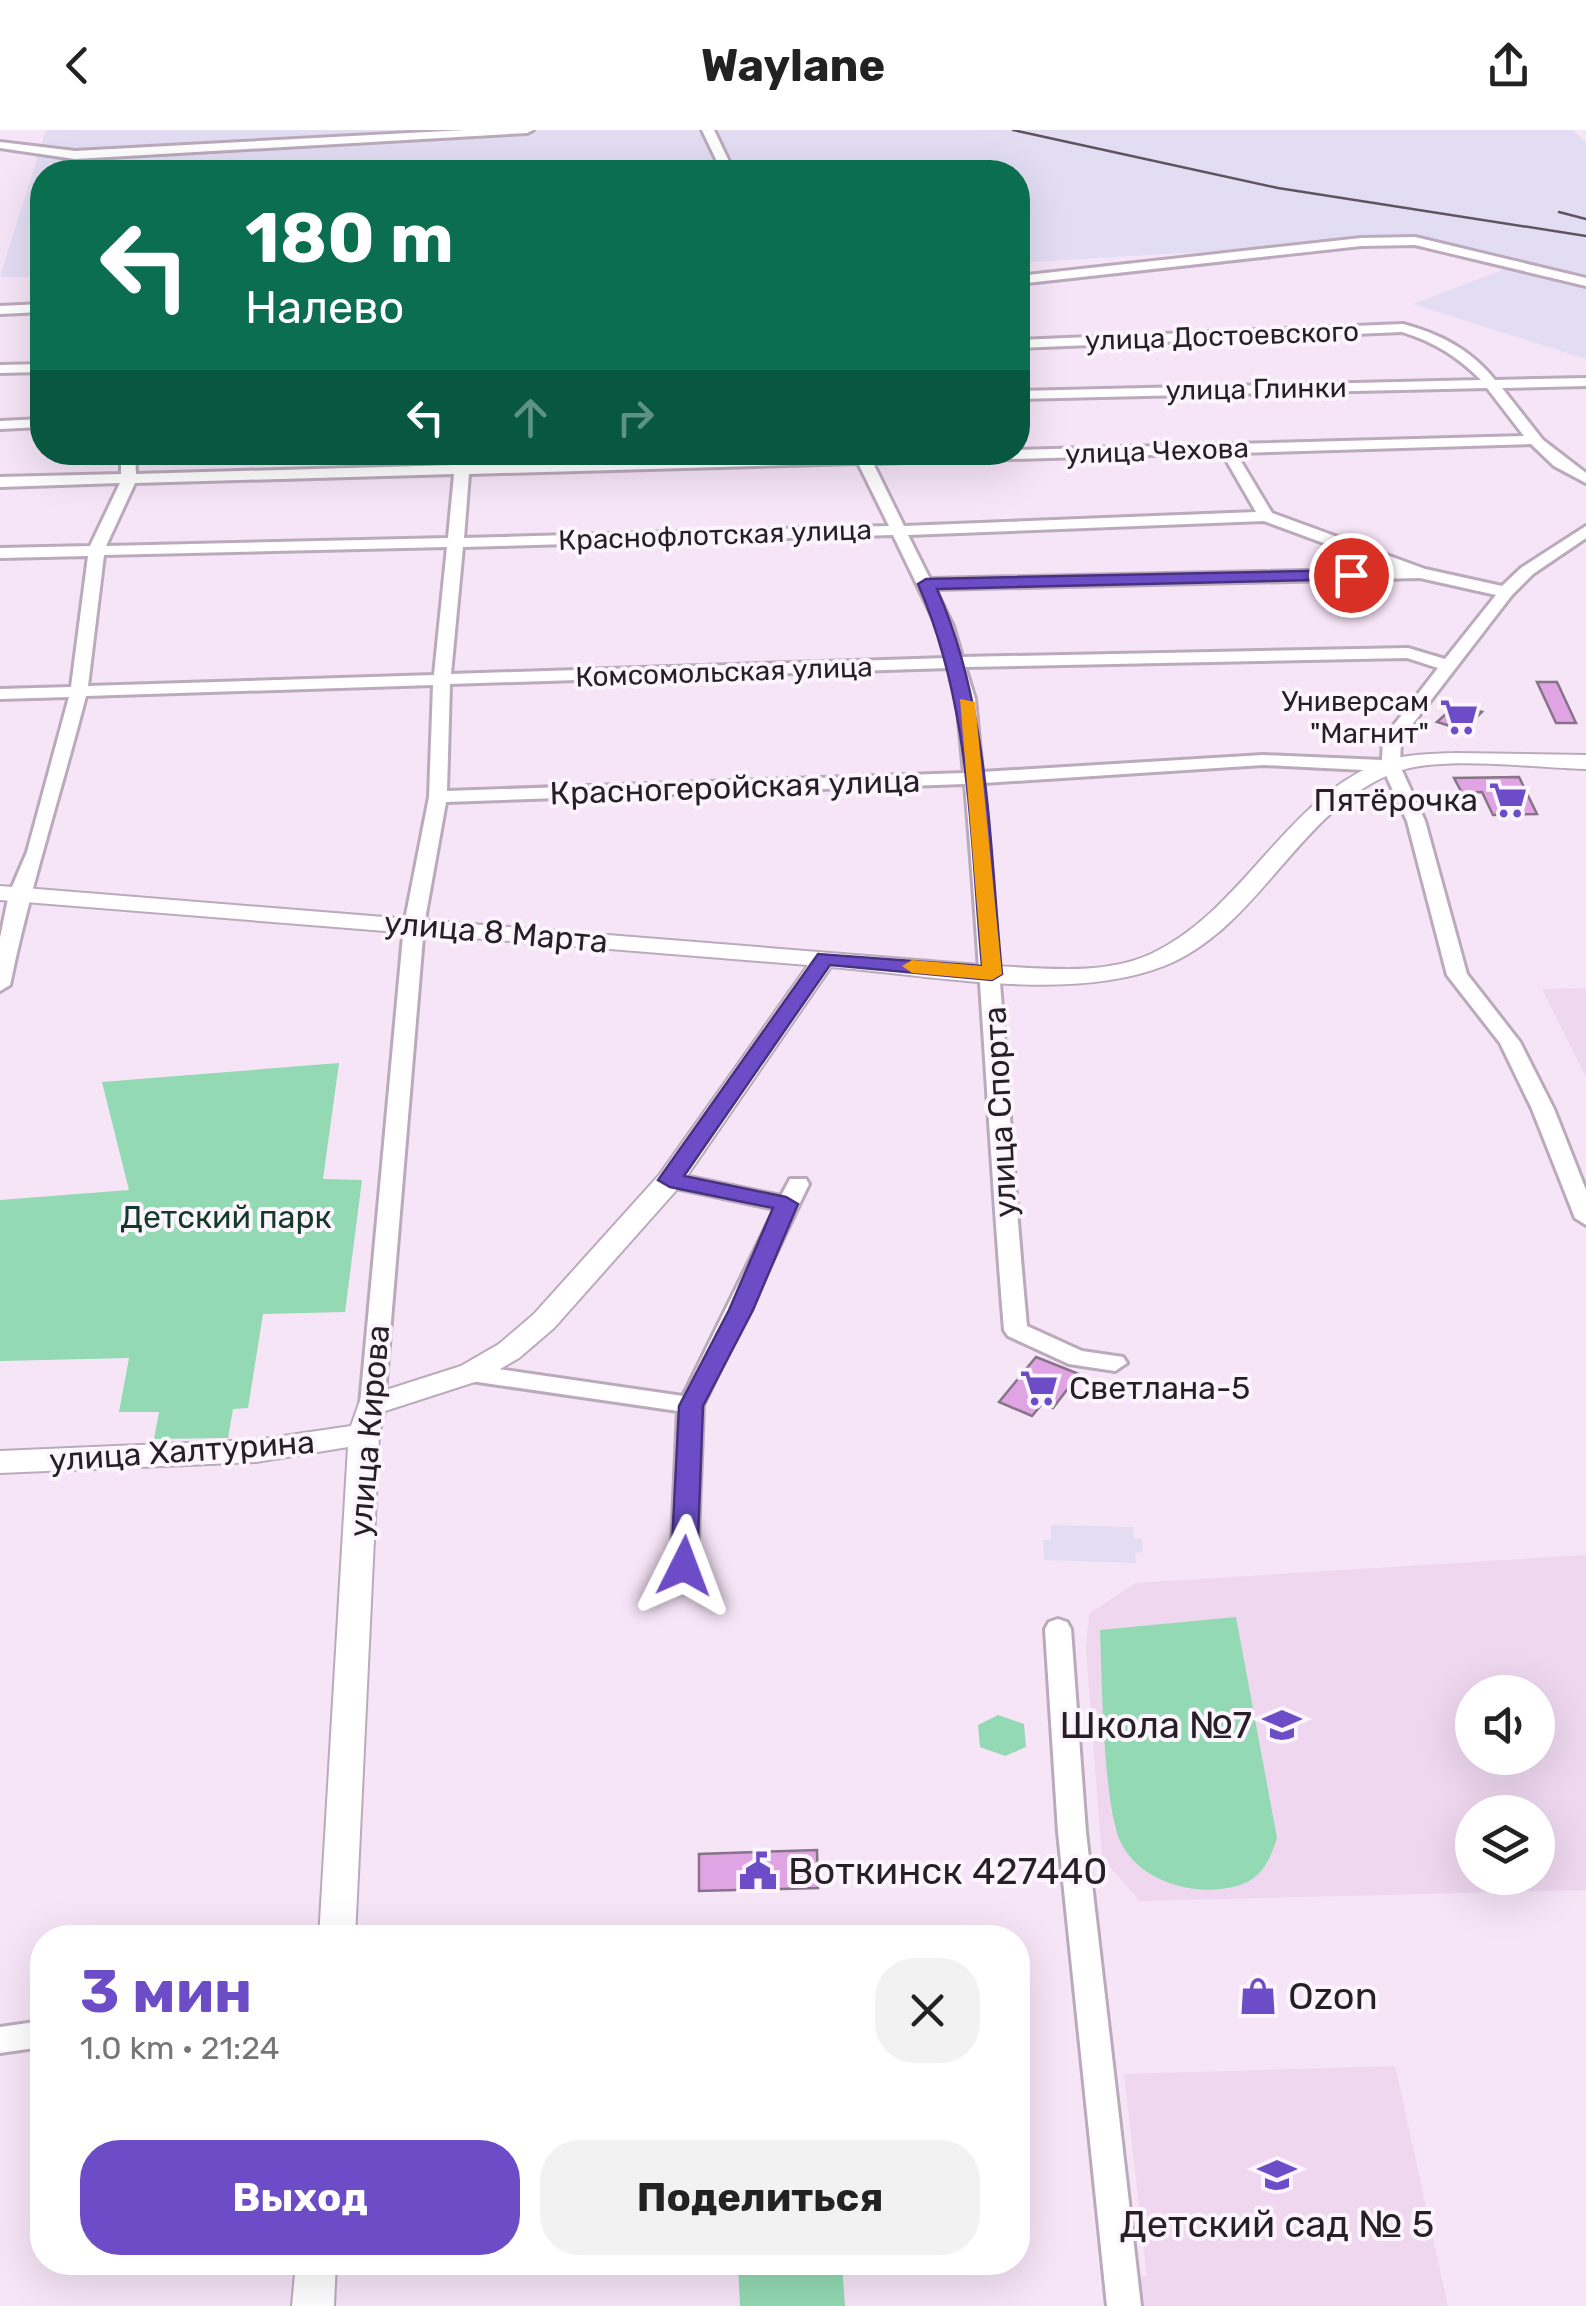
<!DOCTYPE html>
<html lang="ru">
<meta charset="utf-8">
<style>
body{margin:0;font-family:Rubik,sans-serif;background:#f2f2f2;color:#222;height:100vh;display:flex;flex-direction:column;font-size:38px;white-space:nowrap}
*{box-sizing:border-box;margin:0}
p{font-size:32px;color:#767676}
.icon{flex:none;width:55px;height:55px;fill:none;stroke:currentColor;stroke-width:2;stroke-linecap:round;stroke-linejoin:round}
.map{position:relative;flex:1;overflow:hidden}
.panel{position:absolute;left:30px;top:1795px;width:1000px;height:350px;display:flex;flex-direction:column;background:#fff;border-radius:40px;box-shadow:0 10px 40px #0002}
.panel>*{flex:none}
.hud{position:absolute;left:30px;top:30px;width:1000px;height:305px;border-radius:40px;box-shadow:0 10px 40px #0002;background:#0b6e4f;color:#fff;overflow:hidden}
.fabs{position:absolute;left:1455px;top:1545px;display:grid;gap:20px}
.fabs a{display:grid;place-items:center;width:100px;height:100px;border-radius:50%;background:#fff;box-shadow:0 10px 40px #0002;font-size:50px}
.pin{position:absolute;display:grid;place-items:center;width:85px;height:85px;color:#fff;margin:-42px;border:5px solid #fff;border-radius:50%;box-shadow:0 2px 10px #0007}
.me{position:absolute;width:110px;margin:-55px;rotate:3deg;stroke-linejoin:round;filter:drop-shadow(0 0 8px #0008)}
.turn{display:flex;align-items:center;gap:35px;height:210px;padding:0 50px;font-size:45px}
.turn .icon{width:130px;height:130px;stroke-width:2.5}
.turn b{display:block;font-size:70px;line-height:85px}
.lanes{display:flex;align-items:center;height:95px;padding:0 50px;background:#0003;justify-content:center;gap:50px;direction:ltr}
.lanes .off{opacity:.35}
.round{display:grid;place-items:center;flex:none;width:105px;height:105px;border-radius:40px;background:#f2f2f2}
.headline{display:flex;align-items:center;justify-content:space-between;height:170px;padding:0 50px}
h1{font-size:60px;font-weight:700;line-height:75px;color:#6c4dc7}
.primary-button{display:flex;gap:20px;margin-top:auto;padding:20px 50px}
.primary-button a{flex:1;height:115px;border-radius:40px;background:#6c4dc7;color:#fff;font-size:40px;font-weight:700;line-height:115px;text-align:center}
.primary-button a+a{background:#f2f2f2;color:#222}
header{display:flex;justify-content:space-between;align-items:center;height:130px;padding:0 50px;background:#fff;font-size:45px;font-weight:700}
.map>svg:first-child{display:block}
</style>
<header><svg class="icon" aria-label="back" viewBox="0 0 24 24"><path d="M15 5l-7 7 7 7"/></svg>Waylane<svg class="icon" aria-label="share" viewBox="0 0 24 24"><path d="M12 15V3M7 8l5-5 5 5M5 13v7h14v-7"/></svg></header>
<div class="map">
<svg width="1586" height="2176" viewBox="0 0 1586 2176">
<rect width="100%" height="100%" fill="#f6e4f7"/>
<!-- industrial -->
<path fill="#e3ddf3" d="M 46,0 L 1572,0 L 1586,13 L 1586,149 L 1438,113 L 1361,112 L 1018,133 L 1018,42 L 42,42 L 42,147 L 0,147 Z
M 1505,139 L 1586,159 L 1586,229 L 1413,174 Z
M 1051,1395 L 1133,1397 L 1134,1409 L 1142,1409 L 1143,1422 L 1135,1423 L 1136,1433 L 1044,1430 L 1043,1410 L 1051,1410 Z"/>
<!-- built -->
<path fill="#eed7ef" fill-rule="evenodd" d="M 1586,858 L 1586,947 L 1542,859 Z
M 1586,1425 L 1586,1760 L 1140,1771 L 1102,1728 L 1086,1519 L 1089,1484 L 1135,1453 ZM 1472,1562 L 1538,1562 L 1538,1628 L 1472,1628 ZM 1472,1682 L 1538,1682 L 1538,1748 L 1472,1748 Z
M 1395,1936 L 1448,2176 L 1129,2176 L 1126,2147 L 1147,2146 L 1124,1944 Z"/>
<!-- green -->
<path fill="#93d9b3" d="M 339,933 L 323,1049 L 362,1050 L 345,1182 L 263,1184 L 248,1278 L 233,1279 L 228,1308 L 154,1309 L 159,1282 L 119,1282 L 129,1228 L 0,1231 L 0,1070 L 129,1060 L 102,952 Z
M 1236,1487 L 1277,1708 C 1267,1740 1255,1756 1220,1759 C 1183,1763 1139,1748 1121,1713 C 1103,1676 1102,1547 1100,1500 Z
M 998,1585 L 1024,1594 L 1026,1617 L 1005,1626 L 980,1617 L 978,1595 Z
M 738,2133 L 842,2133 L 845,2176 L 740,2176 Z"/>
<!-- building -->
<path fill="#e0a4e4" stroke="#857586" stroke-width="2.5" d="M 1537,552 L 1557,552 L 1576,593 L 1556,593 Z
M 1456,575 L 1482,582 L 1463,600 L 1437,592 Z
M 1519,647 L 1537,684 L 1493,685 L 1482,662 L 1462,663 L 1454,648 Z
M 1036,1227 L 1079,1244 L 1053,1278 L 1042,1274 L 1032,1286 L 999,1272 Z
M 817,1720 L 818,1758 L 699,1761 L 699,1724 Z"/>
<g fill="none" stroke-linecap="round" stroke-linejoin="round">
<!-- minor casing -->
<g stroke="#bbaabc" stroke-width="6">
<path id="minor" d="M 465,0 L 533,0 L 527,3 L 75,29 L 0,18 L 0,12 L 75,21 Z
M 702,0 L 714,0 L 734,42 L 722,42 Z
M 1415,107 L 1586,148 L 1586,156 L 1415,115 L 1361,116 L 1018,154 L 1018,146 L 1361,108 Z
M 42,174 L 42,182 L 0,184 L 0,176 Z
M 1403,194 C 1440,204 1470,219 1495,250 L 1586,248 L 1586,256 L 1502,258 L 1543,310 L 1586,343 L 1586,353 L 1554,336 L 1531,314 L 1236,323 L 1272,383 L 1425,439 L 1502,456 L 1521,438 L 1586,396 L 1586,408 L 1533,444 L 1512,465 L 1401,609 L 1400,636 L 1425,691 L 1467,844 L 1520,912 L 1554,979 L 1586,1060 L 1586,1095 L 1575,1088 L 1532,979 L 1500,913 L 1447,845 L 1407,691 L 1384,641 L 1263,635 L 983,653 C 1001,834 1010,1015 1027,1196 L 1082,1221 L 1123,1227 L 1127,1233 L 1115,1241 L 1069,1234 L 1008,1206 L 1004,1200 C 989,1018 981,836 965,654 L 446,672 L 424,795 L 384,1275 L 381,1281 L 363,1281 L 360,1275 L 404,795 L 429,667 L 433,555 L 86,566 C 61,663 30,757 10,855 L 0,861 L 0,808 L 9,764 L 27,722 L 69,567 L 0,569 L 0,559 L 71,557 L 88,426 L 0,428 L 0,418 L 90,416 L 120,353 L 0,357 L 0,347 L 121,344 L 121,322 L 135,322 L 136,344 L 455,335 L 457,322 L 471,322 L 470,335 L 1524,306 L 1487,258 L 1018,269 L 1018,261 L 1481,250 C 1457,226 1434,212 1402,202 L 1018,218 L 1018,210 ZM 1222,323 L 1256,382 L 904,396 L 873,333 ZM 858,333 L 889,396 L 464,408 L 469,344 ZM 454,344 L 448,408 L 106,416 L 135,353 ZM 1264,391 L 1394,439 L 930,449 L 908,405 ZM 893,405 L 937,496 L 946,528 L 451,544 L 463,417 ZM 447,417 L 434,545 L 88,556 L 104,425 ZM 1420,448 L 1496,465 L 1445,529 L 1408,518 L 962,527 L 953,496 L 935,459 ZM 1407,528 L 1438,538 L 1383,609 L 1382,630 L 1263,625 L 982,642 L 975,569 L 965,537 ZM 949,538 L 957,569 L 964,643 L 447,661 L 450,554 Z
M 42,234 L 42,242 L 0,243 L 0,235 Z
M 42,289 L 42,297 L 0,299 L 0,291 Z
M 670,1043 L 781,1066 L 790,1049 L 806,1049 L 809,1054 L 703,1275 L 697,1436 L 693,1443 L 675,1443 L 671,1436 L 678,1281 L 471,1251 L 459,1243 L 471,1235 L 683,1266 L 775,1079 L 662,1055 L 659,1050 Z
M 1058,1489 L 1067,1492 L 1071,1499 L 1086,1702 L 1141,2176 L 1107,2176 L 1058,1702 L 1045,1499 L 1049,1492 Z
M 42,1891 L 42,1917 L 0,1923 L 0,1897 Z"/>
</g>
<!-- major casing -->
<g stroke="#bbaabc" stroke-width="4">
<path id="major" d="M 1455,623 L 1586,625 L 1586,639 C 1536,638 1441,625 1396,642 C 1299,678 1260,798 1164,836 C 1070,873 931,845 831,837 L 680,1056 L 554,1198 L 519,1228 L 481,1250 L 385,1281 L 379,1304 L 355,1808 L 319,1808 L 348,1317 L 256,1332 L 0,1343 L 0,1321 L 256,1310 L 351,1296 L 361,1268 L 461,1236 L 499,1214 L 534,1184 L 660,1044 L 808,835 L 0,770 L 0,756 L 992,836 C 1043,838 1103,846 1151,824 C 1243,781 1285,670 1379,633 C 1403,624 1430,624 1455,623 Z
M 296,2132 L 336,2132 L 334,2176 L 292,2176 Z"/>
</g>
<!-- minor -->
<use href="#minor" fill="#fff" fill-rule="evenodd"/>
<!-- major -->
<use href="#major" fill="#fff" fill-rule="evenodd"/>
<!-- rail -->
<path stroke="#5e545e" stroke-width="2.5" d="M 1013,0 L 1278,58 L 1586,106
M 1559,82 L 1586,89"/>
</g>
<!-- route -->
<path fill="#6c4dc7" stroke="#463281" stroke-width="2.5" d="M 1351,440 L 1359,445 L 1356,449 L 937,459 C 990,579 989,715 1002,844 L 992,850 L 830,835 L 684,1046 L 786,1067 L 798,1074 L 753,1180 L 703,1276 L 697,1436 L 684,1445 L 675,1442 L 671,1436 L 679,1276 L 729,1180 L 773,1078 L 670,1057 L 658,1050 L 818,824 L 982,836 C 970,707 971,575 918,454 L 926,449 Z"/>
<!-- slow -->
<path fill="#f59e0b" d="M 960,569 L 975,572 L 1002,844 L 992,850 L 912,843 L 902,836 L 912,830 L 982,836 Z"/>
<!-- icons -->
<defs>
<g id="supermarket-bare" transform="scale(3)"><path d="M-6-5.5h2.5l.6 2H6L4.5 2H-2.5L-4.4-4H-6ZM-1.5 3.2a1.3 1.3 0 1 0 .1 0ZM3 3.2a1.3 1.3 0 1 0 .1 0Z" fill="#6c4dc7" stroke="#fcf5fd" stroke-width="2.5" paint-order="stroke"/></g>
<g id="school-bare" transform="scale(3)"><path d="M0-5L7-2L0 1L-7-2ZM-4 1L0 2.5L4 1V4Q0 6-4 4Z" fill="#6c4dc7" stroke="#fcf5fd" stroke-width="2.5" paint-order="stroke"/></g>
<g id="civic-bare" transform="scale(3)"><path d="M-.6-6.5H3V-4.5H.6V-3L4-1V1h2V6H-6V1h2V-1L-.6-3ZM-1.2 2.5V6h2.4V2.5Z" fill="#6c4dc7" stroke="#fcf5fd" stroke-width="2.5" paint-order="stroke"/></g>
<g id="shop-bare" transform="scale(3)"><path d="M-5-2.5h2.3a2.7 3.5 0 0 1 5.4 0H5L5.5 6h-11ZM-1.5-2.5h3a1.5 2.3 0 0 0-3 0Z" fill="#6c4dc7" stroke="#fcf5fd" stroke-width="2.5" paint-order="stroke"/></g>
</defs>
<g fill-rule="evenodd">
<use href="#supermarket-bare" x="1459" y="587"/>
<use href="#supermarket-bare" x="1508" y="670"/>
<use href="#supermarket-bare" x="1039" y="1258"/>
<use href="#school-bare" x="1282" y="1595"/>
<use href="#civic-bare" x="758" y="1741"/>
<use href="#shop-bare" x="1258" y="1866"/>
<use href="#school-bare" x="1277" y="2045"/>
</g>
<g text-anchor="middle" dominant-baseline="central" stroke-width="8" stroke-linejoin="round" paint-order="stroke">
<!-- far-street labels -->
<g font-size="28" fill="#261f26" stroke="#fcf5fd">
<text transform="translate(1222 206) rotate(-2)">улица Достоевского</text>
<text transform="translate(1256 259) rotate(-1)">улица Глинки</text>
<text transform="translate(1157 321) rotate(-2)">улица Чехова</text>
<text transform="translate(715 405) rotate(-2)">Краснофлотская улица</text>
<text transform="translate(724 542) rotate(-2)">Комсомольская улица</text>
</g>
<!-- far-poi labels -->
<g font-size="28" fill="#261f26" stroke="#fcf5fd" text-anchor="end">
<text x="1429" y="571">Универсам<tspan x="1429" dy="32">"Магнит"</tspan></text>
</g>
<!-- street labels -->
<g font-size="32" fill="#261f26" stroke="#fcf5fd">
<text transform="translate(735 657) rotate(-2)">Красногеройская улица</text>
<text transform="translate(496 802) rotate(5)">улица 8 Марта</text>
<text transform="translate(1000 982) rotate(-93)">улица Спорта</text>
<text transform="translate(369 1301) rotate(-85)">улица Кирова</text>
<text transform="translate(182 1321) rotate(-4)">улица Халтурина</text>
</g>
<!-- poi labels -->
<g font-size="32" fill="#261f26" stroke="#fcf5fd" text-anchor="end">
<text x="1478" y="670">Пятёрочка</text>
<text x="1069" y="1258" text-anchor="start">Светлана-5</text>
</g>
<!-- park labels -->
<g font-size="32" fill="#133a27" stroke="#fcf5fd">
<text x="226" y="1087">Детский парк</text>
</g>
<!-- near-poi labels -->
<g font-size="38" fill="#261f26" stroke="#fcf5fd" text-anchor="start">
<text x="1252" y="1595" text-anchor="end">Школа №7</text>
<text x="788" y="1741">Воткинск 427440</text>
<text x="1288" y="1866">Ozon</text>
<text x="1277" y="2094" text-anchor="middle">Детский сад № 5</text>
</g>
</g>
</svg>
<div class="fabs">
<a><svg class="icon" aria-label="sound" viewBox="0 0 24 24"><path d="M4 9h4l5-4v14l-5-4H4zM17 9q2 3 0 6"/></svg></a>
<a><svg class="icon" aria-label="layers" viewBox="0 0 24 24"><path d="M12 4l9 5-9 5-9-5zM3 14l9 5 9-5"/></svg></a>
</div>
<div class="pin" style="left:1351px;top:445px;background:#d93025"><svg class="icon" aria-label="arrive" viewBox="0 0 24 24"><path d="M6 21V4h12l-3 4 3 4H6"/></svg></div>
<svg class="me" style="left:684px;top:1436px" viewBox="-20 -20 40 40"><path d="M0-17L14 15 0 8-14 15z" fill="#6c4dc7" stroke="#fff" stroke-width="4"/></svg>
<div class="hud">
<div class="turn"><svg class="icon" aria-label="left" viewBox="0 0 24 24"><path d="M17 20v-9H6M10 6l-5 5 5 5"/></svg><div><b>180 m</b>Налево</div></div>
<div class="lanes"><svg class="icon" aria-label="left" viewBox="0 0 24 24"><path d="M17 20v-9H6M10 6l-5 5 5 5"/></svg><svg class="icon off" aria-label="ahead" viewBox="0 0 24 24"><path d="M12 20V5M6 11l6-6 6 6"/></svg><svg class="icon off" aria-label="right" viewBox="0 0 24 24"><path d="M7 20v-9h11M14 6l5 5-5 5"/></svg></div>
</div>
<section class="panel">
<div class="headline"><div><h1>3 мин</h1><p>1.0 km · 21:24</p></div><a class="round"><svg class="icon" aria-label="close" viewBox="0 0 24 24"><path d="M6 6l12 12M18 6L6 18"/></svg></a></div>
<div class="primary-button"><a>Выход</a><a>Поделиться</a></div>
</section>
</div>
